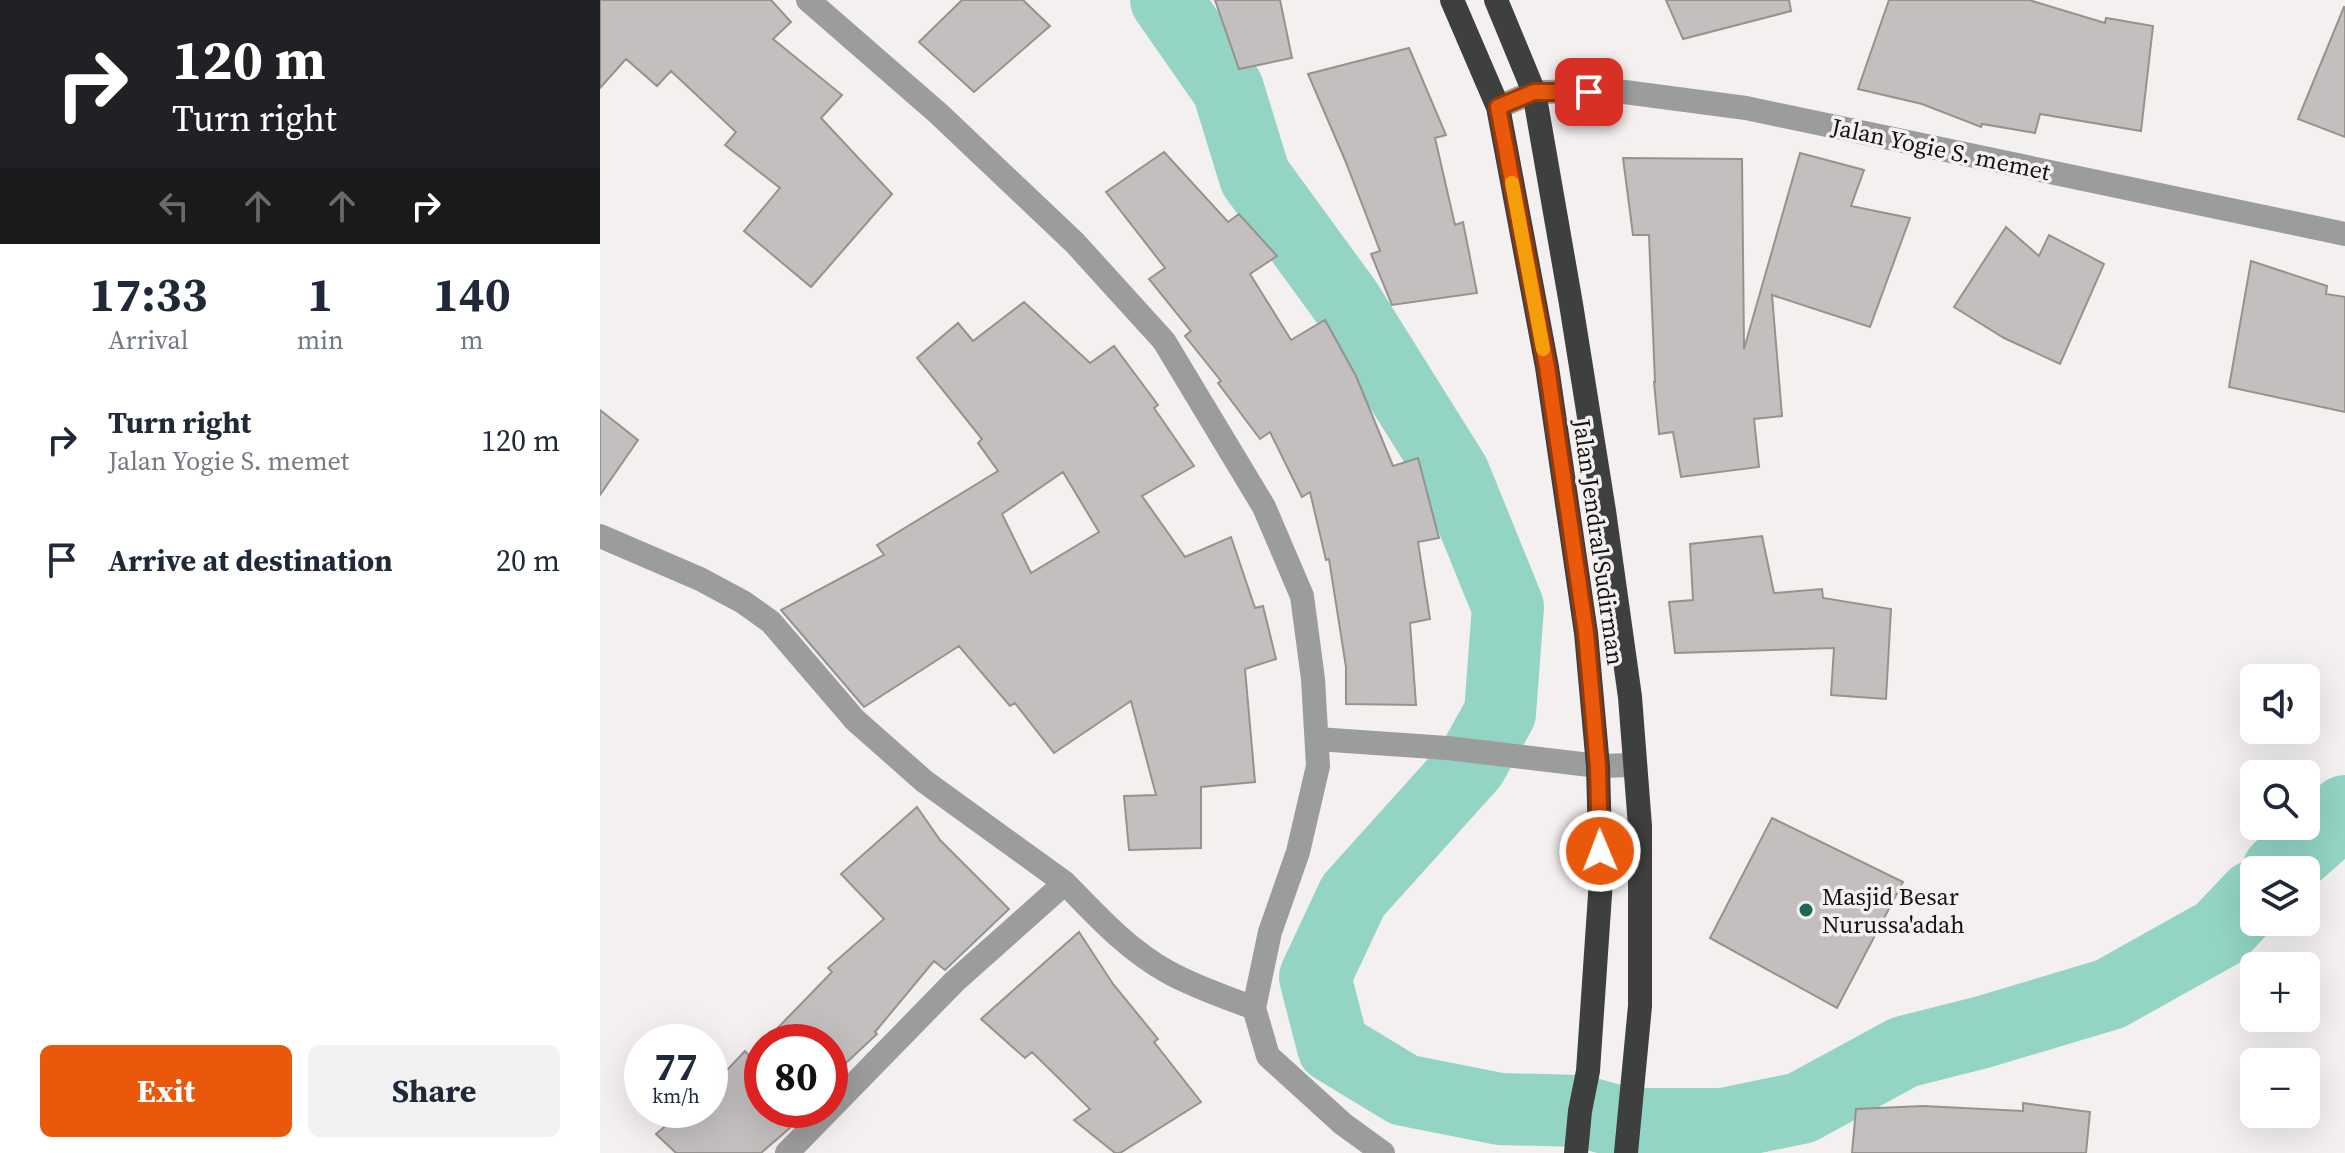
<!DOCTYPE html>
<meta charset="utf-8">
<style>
body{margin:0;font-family:"Source Serif 4",serif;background:#f2f2f3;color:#1f2937;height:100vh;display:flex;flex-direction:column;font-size:30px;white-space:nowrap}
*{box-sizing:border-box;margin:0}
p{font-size:26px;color:#747a83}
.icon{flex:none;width:44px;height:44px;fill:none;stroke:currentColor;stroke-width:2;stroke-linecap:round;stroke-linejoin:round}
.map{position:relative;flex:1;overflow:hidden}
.drawer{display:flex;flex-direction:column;background:#fff;width:600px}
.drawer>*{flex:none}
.hud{background:#202124;color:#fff;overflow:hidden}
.buttons{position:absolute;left:1640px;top:664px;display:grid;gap:16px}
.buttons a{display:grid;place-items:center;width:80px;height:80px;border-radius:12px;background:#fff;box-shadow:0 8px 32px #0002;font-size:40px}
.speed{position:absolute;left:24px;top:1024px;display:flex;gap:16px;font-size:40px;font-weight:700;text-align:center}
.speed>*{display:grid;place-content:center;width:104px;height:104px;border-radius:50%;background:#fff;box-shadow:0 8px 32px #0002;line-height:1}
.speed small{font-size:20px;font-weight:400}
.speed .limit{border:12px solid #d22;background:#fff;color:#111}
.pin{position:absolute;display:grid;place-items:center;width:68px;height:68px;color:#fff;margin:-34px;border-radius:16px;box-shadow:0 4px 12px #0006}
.me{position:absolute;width:88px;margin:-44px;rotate:359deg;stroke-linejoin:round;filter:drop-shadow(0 0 6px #0008)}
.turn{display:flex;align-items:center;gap:28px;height:168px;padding:0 40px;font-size:36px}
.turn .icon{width:104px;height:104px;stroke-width:2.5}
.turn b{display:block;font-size:56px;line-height:68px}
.lanes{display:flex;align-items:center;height:76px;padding:0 40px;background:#0003;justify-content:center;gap:40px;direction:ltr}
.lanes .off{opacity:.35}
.eta{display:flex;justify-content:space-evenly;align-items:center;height:136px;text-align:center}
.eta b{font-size:48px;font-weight:700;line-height:56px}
.primary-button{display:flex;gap:16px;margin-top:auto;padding:16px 40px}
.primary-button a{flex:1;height:92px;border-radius:12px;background:#ea580c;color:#fff;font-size:32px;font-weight:700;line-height:92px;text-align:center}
.primary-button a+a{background:#f2f2f3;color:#1f2937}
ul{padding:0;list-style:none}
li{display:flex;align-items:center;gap:24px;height:120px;padding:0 40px}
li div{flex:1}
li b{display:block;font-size:30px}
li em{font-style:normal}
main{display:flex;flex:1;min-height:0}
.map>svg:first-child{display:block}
</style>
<main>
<section class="drawer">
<div class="hud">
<div class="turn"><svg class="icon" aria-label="right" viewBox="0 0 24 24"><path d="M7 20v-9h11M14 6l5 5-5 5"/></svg><div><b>120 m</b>Turn right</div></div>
<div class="lanes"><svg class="icon off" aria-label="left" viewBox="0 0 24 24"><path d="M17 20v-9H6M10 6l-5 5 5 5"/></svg><svg class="icon off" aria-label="ahead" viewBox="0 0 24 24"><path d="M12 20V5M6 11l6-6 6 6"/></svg><svg class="icon off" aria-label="ahead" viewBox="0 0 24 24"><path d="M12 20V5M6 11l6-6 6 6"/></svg><svg class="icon" aria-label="right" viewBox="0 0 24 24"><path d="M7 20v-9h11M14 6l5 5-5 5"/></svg></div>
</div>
<div class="eta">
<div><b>17:33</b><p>Arrival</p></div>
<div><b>1</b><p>min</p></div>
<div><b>140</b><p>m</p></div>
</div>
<ul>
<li><svg class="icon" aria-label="right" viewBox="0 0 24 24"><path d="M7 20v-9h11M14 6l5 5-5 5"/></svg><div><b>Turn right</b><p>Jalan Yogie S. memet</p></div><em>120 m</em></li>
<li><svg class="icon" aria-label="arrive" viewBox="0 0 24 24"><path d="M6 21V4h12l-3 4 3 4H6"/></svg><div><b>Arrive at destination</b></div><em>20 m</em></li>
</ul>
<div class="primary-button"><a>Exit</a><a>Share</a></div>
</section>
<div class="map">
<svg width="1745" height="1153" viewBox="0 0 1745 1153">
<rect width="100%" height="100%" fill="#f4f0ef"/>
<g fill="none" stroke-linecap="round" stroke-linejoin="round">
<!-- river -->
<path stroke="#93d4c4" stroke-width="72" d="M 566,0 L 628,89 L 655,177 L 747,303 L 854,474 L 908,607 L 900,713 L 871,765 L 753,896 L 715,977 L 733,1047 L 804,1090 L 900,1109 L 980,1111 L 1028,1124 L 1123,1124 L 1201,1108 L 1304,1052 L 1383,1032 L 1510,994 L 1619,933 L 1654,896
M 1678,870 L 1745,811"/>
</g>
<!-- building -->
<path fill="#c3bfbe" stroke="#959290" stroke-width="2" fill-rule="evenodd" d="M 0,0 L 171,0 L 191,22 L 173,39 L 242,95 L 221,118 L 292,194 L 211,287 L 144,231 L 180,188 L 125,145 L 136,132 L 71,71 L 57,86 L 26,59 L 0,88 Z
M 362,0 L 423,0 L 450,26 L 374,92 L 319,42 Z
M 615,0 L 680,0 L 692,58 L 639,69 Z
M 1066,0 L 1189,0 L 1191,11 L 1083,39 Z
M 1289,0 L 1429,0 L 1505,23 L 1506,18 L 1553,26 L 1541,131 L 1440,114 L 1435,133 L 1382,124 L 1381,127 L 1322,104 L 1258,89 Z
M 1744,7 L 1745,7 L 1745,137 L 1698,119 Z
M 809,48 L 846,135 L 835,138 L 855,225 L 863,222 L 877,293 L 792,305 L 771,254 L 780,251 L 745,160 L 708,74 Z
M 564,152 L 628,222 L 639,214 L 677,256 L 650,274 L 691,340 L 725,320 L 756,376 L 793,466 L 818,458 L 839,538 L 818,542 L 830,619 L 810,623 L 816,705 L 746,704 L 746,667 L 729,559 L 726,560 L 710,492 L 702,497 L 670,432 L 660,439 L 618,383 L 621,381 L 585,336 L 591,331 L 549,279 L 565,268 L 506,192 Z
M 1200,153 L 1264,170 L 1251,206 L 1310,218 L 1270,327 L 1172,295 L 1182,416 L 1154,419 L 1159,467 L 1081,477 L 1073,432 L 1059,434 L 1054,382 L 1055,382 L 1049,235 L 1033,235 L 1023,158 L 1142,159 L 1144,349 Z
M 1406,227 L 1439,256 L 1449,235 L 1504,264 L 1460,364 L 1404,338 L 1354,307 Z
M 1651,261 L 1727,286 L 1726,294 L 1745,297 L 1745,412 L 1629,387 Z
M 424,302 L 490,363 L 514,346 L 558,405 L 554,408 L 594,466 L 542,496 L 585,557 L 631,537 L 655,608 L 663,606 L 676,659 L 645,669 L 655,782 L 601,787 L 601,848 L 529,850 L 524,796 L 556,795 L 531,701 L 454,753 L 415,703 L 410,706 L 359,646 L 264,707 L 181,610 L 284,555 L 277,545 L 398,471 L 378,443 L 382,439 L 317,358 L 358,323 L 373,341 ZM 463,472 L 499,532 L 431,573 L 402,514 Z
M 0,410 L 38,440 L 0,495 Z
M 1162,536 L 1174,593 L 1222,589 L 1223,598 L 1291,609 L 1286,699 L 1231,695 L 1234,648 L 1075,653 L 1069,602 L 1093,600 L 1090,544 Z
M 317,807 L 340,840 L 409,909 L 345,970 L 334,961 L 275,1032 L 277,1034 L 230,1078 L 230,1042 L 164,1042 L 232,972 L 228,968 L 284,919 L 241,874 Z
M 1172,818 L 1303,882 L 1237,1008 L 1110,938 Z
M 479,932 L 513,984 L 558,1039 L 554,1042 L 601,1102 L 520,1153 L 515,1153 L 474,1120 L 490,1109 L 432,1052 L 425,1058 L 381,1019 Z
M 145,1051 L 162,1071 L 162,1110 L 174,1110 L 190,1128 L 161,1153 L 76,1153 L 56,1134 L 84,1110 L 110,1110 L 110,1088 Z
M 1423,1103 L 1490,1112 L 1486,1153 L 1252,1153 L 1256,1109 L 1323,1106 L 1423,1111 Z"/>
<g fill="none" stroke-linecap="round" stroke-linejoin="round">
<!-- minor -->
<path stroke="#9b9d9c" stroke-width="24" d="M 208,0 L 339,114 L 475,243 L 564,341 L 664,507 L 702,596 L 713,679 L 718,766 L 698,852 L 670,932 L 654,1008 L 668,1056 L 743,1124 L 783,1153
M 898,107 L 934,92 L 1017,91 L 1146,108 L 1745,234
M 0,536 L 100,579 L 143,602 L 171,622 L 255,720 L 324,781 L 465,883
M 717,739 L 847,748 L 998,766 L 1035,765
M 187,1153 L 355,981 L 465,883 C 497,916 528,950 568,972 C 595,987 625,997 654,1008"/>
<!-- highway -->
<path stroke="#3d403f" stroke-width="24" d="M 852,0 L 898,107 L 947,367 L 986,633 L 998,766 L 1001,880 L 988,1071 L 980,1111 L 976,1153
M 896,0 L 934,92 L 971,304 L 1004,511 L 1030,697 L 1040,826 L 1040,1006 L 1026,1153"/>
</g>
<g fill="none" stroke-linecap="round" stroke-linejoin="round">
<!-- route casing -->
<g stroke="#983908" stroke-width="20">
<path id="route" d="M 989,92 L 934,92 L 898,107 L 947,367 L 986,633 L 998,766 L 1000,851"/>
</g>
<!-- route -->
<use href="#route" stroke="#ea580c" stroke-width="14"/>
<!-- slow -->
<path stroke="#f59e0b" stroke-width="14" d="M 912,183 L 943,349"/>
</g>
<!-- markers -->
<circle fill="#1f6558" stroke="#f4f0ef" stroke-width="3" cx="1206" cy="910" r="8"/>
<g text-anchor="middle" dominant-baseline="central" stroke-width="7" stroke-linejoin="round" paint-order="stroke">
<!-- street labels -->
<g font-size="24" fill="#141312" stroke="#f4f0ef">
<text transform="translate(1341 149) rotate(12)">Jalan Yogie S. memet</text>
<text transform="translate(999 542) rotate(82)">Jalan Jendral Sudirman</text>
</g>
<!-- poi labels -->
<g font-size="24" fill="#141312" stroke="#f4f0ef" text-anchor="start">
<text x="1222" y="896">Masjid Besar<tspan x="1222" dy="28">Nurussa'adah</tspan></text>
</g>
</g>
</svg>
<div class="buttons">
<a><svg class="icon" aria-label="sound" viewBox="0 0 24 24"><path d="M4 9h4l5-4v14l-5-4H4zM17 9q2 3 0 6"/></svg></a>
<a><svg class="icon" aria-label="search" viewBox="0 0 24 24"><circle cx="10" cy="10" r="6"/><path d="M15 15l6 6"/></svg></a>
<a><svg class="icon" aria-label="layers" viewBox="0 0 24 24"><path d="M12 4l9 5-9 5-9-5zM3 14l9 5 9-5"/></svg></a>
<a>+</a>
<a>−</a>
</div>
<div class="speed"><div>77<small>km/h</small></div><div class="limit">80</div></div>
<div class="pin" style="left:989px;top:92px;background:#d93025"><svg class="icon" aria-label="arrive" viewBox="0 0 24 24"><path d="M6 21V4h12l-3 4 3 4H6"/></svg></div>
<svg class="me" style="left:1000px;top:851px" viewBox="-20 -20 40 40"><circle r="17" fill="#ea580c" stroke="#fff" stroke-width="3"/><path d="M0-11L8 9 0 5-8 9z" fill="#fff"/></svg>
</div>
</main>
